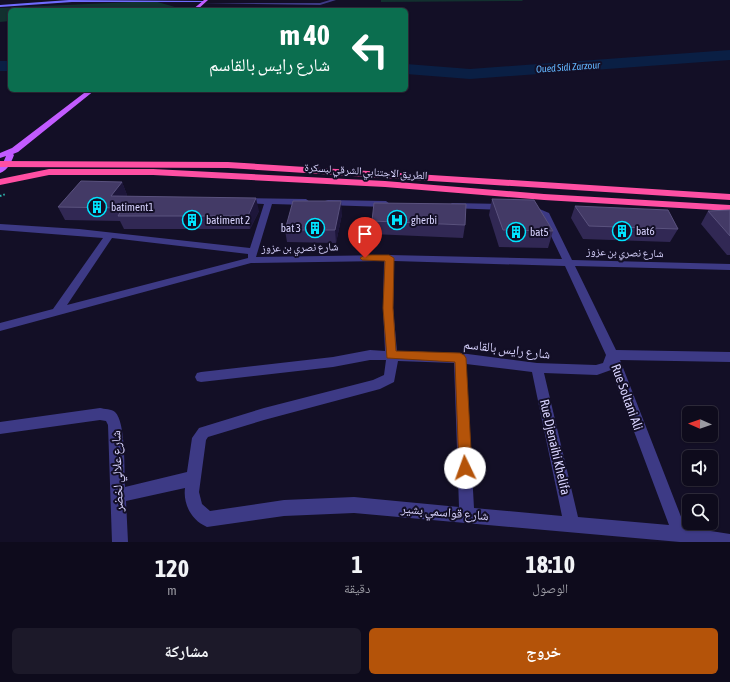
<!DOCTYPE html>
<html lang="ar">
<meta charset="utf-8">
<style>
body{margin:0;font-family:"Asap Condensed","Noto Naskh Arabic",sans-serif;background:#1c1929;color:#f1f3f6;direction:rtl;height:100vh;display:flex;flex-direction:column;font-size:15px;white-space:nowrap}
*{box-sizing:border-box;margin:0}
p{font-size:13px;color:#9b9ba3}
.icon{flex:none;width:22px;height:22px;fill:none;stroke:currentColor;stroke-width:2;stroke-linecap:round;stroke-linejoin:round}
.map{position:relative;height:542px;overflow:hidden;direction:ltr}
.drawer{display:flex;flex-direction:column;background:#0e0b1c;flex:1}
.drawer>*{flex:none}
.banner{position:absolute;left:8px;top:8px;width:400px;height:84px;border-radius:6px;box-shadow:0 1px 3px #0004,0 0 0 1px #2e2b3b;direction:rtl;background:#0b6e4f;color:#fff;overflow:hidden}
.needle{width:26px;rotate:272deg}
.tools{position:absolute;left:682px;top:406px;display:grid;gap:8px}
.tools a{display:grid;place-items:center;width:36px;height:36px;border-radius:6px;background:#0e0b1c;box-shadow:0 1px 3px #0004,0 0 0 1px #2e2b3b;font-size:20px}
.pin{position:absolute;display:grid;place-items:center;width:34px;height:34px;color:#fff;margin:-41px -17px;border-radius:50% 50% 50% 0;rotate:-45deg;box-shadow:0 0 4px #0007}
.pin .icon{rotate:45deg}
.me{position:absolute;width:44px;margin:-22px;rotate:357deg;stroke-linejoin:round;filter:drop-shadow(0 0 3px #0008)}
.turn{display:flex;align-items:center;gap:14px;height:84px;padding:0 12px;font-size:18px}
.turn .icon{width:52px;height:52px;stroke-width:2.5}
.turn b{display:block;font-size:28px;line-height:34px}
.eta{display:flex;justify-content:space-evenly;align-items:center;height:68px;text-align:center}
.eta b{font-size:24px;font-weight:700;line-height:28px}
.primary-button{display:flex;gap:8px;margin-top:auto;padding:8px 12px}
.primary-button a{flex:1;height:46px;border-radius:6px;background:#b45309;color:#fff;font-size:16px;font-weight:700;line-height:46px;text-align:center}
.primary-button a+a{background:#1c1929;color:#f1f3f6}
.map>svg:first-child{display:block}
</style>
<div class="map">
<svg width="730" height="542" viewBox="0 0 730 542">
<rect width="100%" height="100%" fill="#130f26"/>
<!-- green -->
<path fill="#12302f" d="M 381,0 L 522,0 L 523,1 L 381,2 Z
M 154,1 L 182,9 L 10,10 L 10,21 L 0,22 L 0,8 Z"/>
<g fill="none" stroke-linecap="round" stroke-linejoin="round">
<!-- river -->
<path fill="#0a1f44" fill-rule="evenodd" d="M 730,50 L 730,60 L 470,79 L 406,74 L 406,64 L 470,69 Z
M 0,61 L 10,61 L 10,71 L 0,71 Z"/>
<!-- path -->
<path stroke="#2fb8b0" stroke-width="2" stroke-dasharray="1.5 2" stroke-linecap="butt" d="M 0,196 L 6,194"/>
<!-- lane -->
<path fill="#3d3a85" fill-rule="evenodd" d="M 330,0 L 336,0 L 320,5 L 201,3 L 320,3 Z"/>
<!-- street -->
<path fill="#3d3a85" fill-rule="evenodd" d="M 243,198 L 306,199 L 310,202 L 306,205 L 272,204 L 256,257 L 389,255 L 562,259 L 542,217 L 526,208 L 530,205 L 549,213 L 572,260 L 730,264 L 730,270 L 575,266 L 616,350 L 730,352 L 730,362 L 620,360 L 685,527 L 730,534 L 730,542 L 680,542 L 354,513 L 284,516 L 207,527 C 191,520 183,504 185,488 L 126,501 L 128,542 L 112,542 L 108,425 L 106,421 L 100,420 L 0,434 L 0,422 L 100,408 C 104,409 112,409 115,412 C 126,422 124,471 125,487 L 187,472 L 192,438 L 199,428 L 264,408 L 373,380 L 384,375 L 386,360 L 370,360 L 333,367 L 201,382 L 197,381 L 195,377 L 197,373 L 201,372 L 333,357 L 370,350 L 385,351 L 383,308 L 384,261 L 251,263 L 0,331 L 0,323 L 53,309 L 103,238 L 0,230 L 0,224 L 79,229 L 250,248 L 264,204 L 240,203 L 239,201 ZM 112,238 L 248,254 L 248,258 L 67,305 ZM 394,261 L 565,266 L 606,355 L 603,363 L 596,365 L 537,363 L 460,353 L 397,351 L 393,308 ZM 398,361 L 454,363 L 459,507 L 354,497 L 284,500 L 210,511 L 202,504 L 199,492 L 206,440 L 208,437 L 264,420 L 380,389 L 394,382 ZM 466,364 L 532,372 L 562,516 L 474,508 ZM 611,370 L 669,525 L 578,517 L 544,373 L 597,375 Z
M 328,200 L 386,201 L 390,204 L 386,207 L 325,205 L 325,201 Z
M 452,203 L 504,204 L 508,207 L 504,210 L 449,208 L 448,206 Z"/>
<!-- secondary -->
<path fill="#6f6bff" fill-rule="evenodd" d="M 69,0 L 204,1 L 206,2 L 72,2 L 0,7 L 0,5 Z"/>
<!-- primary -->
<path fill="#c25bff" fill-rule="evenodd" d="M 204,0 L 208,0 L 197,10 L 192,10 Z
M 88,90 L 95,90 L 18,152 L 13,154 L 14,155 C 11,163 8,170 0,173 L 0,167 L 3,163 L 6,156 L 0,158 L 0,153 L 12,148 Z"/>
<!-- highway -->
<path fill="#ff4fa3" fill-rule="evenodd" d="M 0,161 L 228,162 L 730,194 L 730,200 L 228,168 L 0,167 Z
M 49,169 L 153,169 L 385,181 L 544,194 L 730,205 L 730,211 L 544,200 L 385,187 L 153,175 L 49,175 L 0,185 L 0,179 Z"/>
</g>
<!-- wall -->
<path fill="#312854" d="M 122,182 L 127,195 L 126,196 L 259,211 L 250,229 L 124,229 L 120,221 L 65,220 L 58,207 Z
M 492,199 L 553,231 L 548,248 L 499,247 L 489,215 Z
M 575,206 L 678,229 L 670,242 L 583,239 L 571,218 Z
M 730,210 L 730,255 L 727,255 L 701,224 L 708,211 Z
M 342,214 L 336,243 L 287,242 L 285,230 Z
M 372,221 L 465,225 L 463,238 L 372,234 Z"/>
<!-- shaded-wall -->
<path fill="#1d163a" d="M 122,182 L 127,195 L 117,208 L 111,196 Z
M 256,198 L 259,211 L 250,229 L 248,216 Z
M 341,201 L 342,214 L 336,243 L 335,230 Z"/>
<!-- building -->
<path fill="#433a66" stroke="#5a527e" d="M 81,181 L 122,182 L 111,196 L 256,198 L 248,216 L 118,216 L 123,208 L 58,207 Z
M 492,199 L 534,200 L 553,231 L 503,230 Z
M 293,201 L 341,201 L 335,230 L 285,230 Z
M 374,203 L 466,204 L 465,225 L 372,221 Z
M 575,206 L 668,210 L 678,229 L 589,226 Z
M 730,210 L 730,236 L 708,211 Z"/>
<!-- route -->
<path fill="#b45309" stroke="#753606" d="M 365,255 L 389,255 L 394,258 L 393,308 L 396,351 L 460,353 L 464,355 L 466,358 L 472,468 L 470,472 L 465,474 L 461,472 L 459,468 L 455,362 L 387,358 L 383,308 L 385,261 L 362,260 L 360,258 Z"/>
<!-- icons -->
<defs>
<g id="building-ring" transform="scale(1)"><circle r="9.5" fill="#130f26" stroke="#00e5ff" stroke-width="1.5"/><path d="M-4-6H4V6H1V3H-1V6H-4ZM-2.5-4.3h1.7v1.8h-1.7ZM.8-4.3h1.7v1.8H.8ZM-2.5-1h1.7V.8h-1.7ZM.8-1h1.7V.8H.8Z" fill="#00e5ff"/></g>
<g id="hospital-ring" transform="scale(1)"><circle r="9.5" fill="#130f26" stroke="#00e5ff" stroke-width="1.5"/><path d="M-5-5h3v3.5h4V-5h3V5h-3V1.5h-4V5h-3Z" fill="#00e5ff"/></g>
</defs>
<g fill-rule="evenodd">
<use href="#building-ring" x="97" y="207"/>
<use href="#building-ring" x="192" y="220"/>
<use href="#hospital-ring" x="397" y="220"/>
<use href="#building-ring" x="315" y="228"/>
<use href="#building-ring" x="622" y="231"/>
<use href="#building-ring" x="516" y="232"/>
</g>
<g text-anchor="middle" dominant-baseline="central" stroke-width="4" stroke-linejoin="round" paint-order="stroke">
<!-- far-water labels -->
<g font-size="10" font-style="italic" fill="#62b6ff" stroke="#130f26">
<text transform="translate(568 67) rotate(-4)">Oued Sidi Zarzour</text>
</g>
<!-- street labels -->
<g font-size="11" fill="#d9d4ff" stroke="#130f26">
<text transform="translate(366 171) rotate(4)">الطريق الاجتنابي الشرقي لبسكرة</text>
<text transform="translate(300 247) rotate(-1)">شارع نصري بن عزوز</text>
<text transform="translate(625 252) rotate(2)">شارع نصري بن عزوز</text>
</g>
<!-- poi labels -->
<g font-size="11" fill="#d9d4ff" stroke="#130f26" text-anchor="start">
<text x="111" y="207">batiment1</text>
<text x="206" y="220">batiment 2</text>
<text x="411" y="220">gherbi</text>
<text x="301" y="228" text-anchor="end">bat 3</text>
<text x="636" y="231">bat6</text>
<text x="530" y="232">bat5</text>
</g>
<!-- near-street labels -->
<g font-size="13" fill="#d9d4ff" stroke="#130f26">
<text transform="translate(507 349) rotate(7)">شارع رايس بالقاسم</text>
<text transform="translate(627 397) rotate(70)">Rue Soltani Ali</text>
<text transform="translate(555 447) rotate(77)">Rue Djenaihi Khelifa</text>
<text transform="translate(117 471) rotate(-92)">شارع علالي لخضر</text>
<text transform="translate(445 512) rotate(5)">شارع قواسمي بشير</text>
</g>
</g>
</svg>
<div class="tools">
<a><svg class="needle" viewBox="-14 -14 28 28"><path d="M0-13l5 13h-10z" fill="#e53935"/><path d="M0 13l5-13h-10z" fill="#9b9ba3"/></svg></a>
<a><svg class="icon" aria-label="sound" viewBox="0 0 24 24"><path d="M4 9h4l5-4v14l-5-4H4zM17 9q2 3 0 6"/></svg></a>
<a><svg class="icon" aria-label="search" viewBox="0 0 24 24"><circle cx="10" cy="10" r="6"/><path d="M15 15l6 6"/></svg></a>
</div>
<div class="pin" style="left:365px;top:258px;background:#d93025"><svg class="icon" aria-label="arrive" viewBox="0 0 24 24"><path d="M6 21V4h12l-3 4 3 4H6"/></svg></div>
<svg class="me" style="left:465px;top:468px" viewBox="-20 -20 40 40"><circle r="19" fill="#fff"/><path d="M0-13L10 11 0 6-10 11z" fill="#b45309"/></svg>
<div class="banner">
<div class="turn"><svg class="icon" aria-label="left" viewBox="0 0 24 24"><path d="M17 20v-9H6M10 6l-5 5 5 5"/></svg><div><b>40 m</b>شارع رايس بالقاسم</div></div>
</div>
</div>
<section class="drawer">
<div class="eta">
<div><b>18:10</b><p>الوصول</p></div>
<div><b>1</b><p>دقيقة</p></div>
<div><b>120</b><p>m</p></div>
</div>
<div class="primary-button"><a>خروج</a><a>مشاركة</a></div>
</section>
